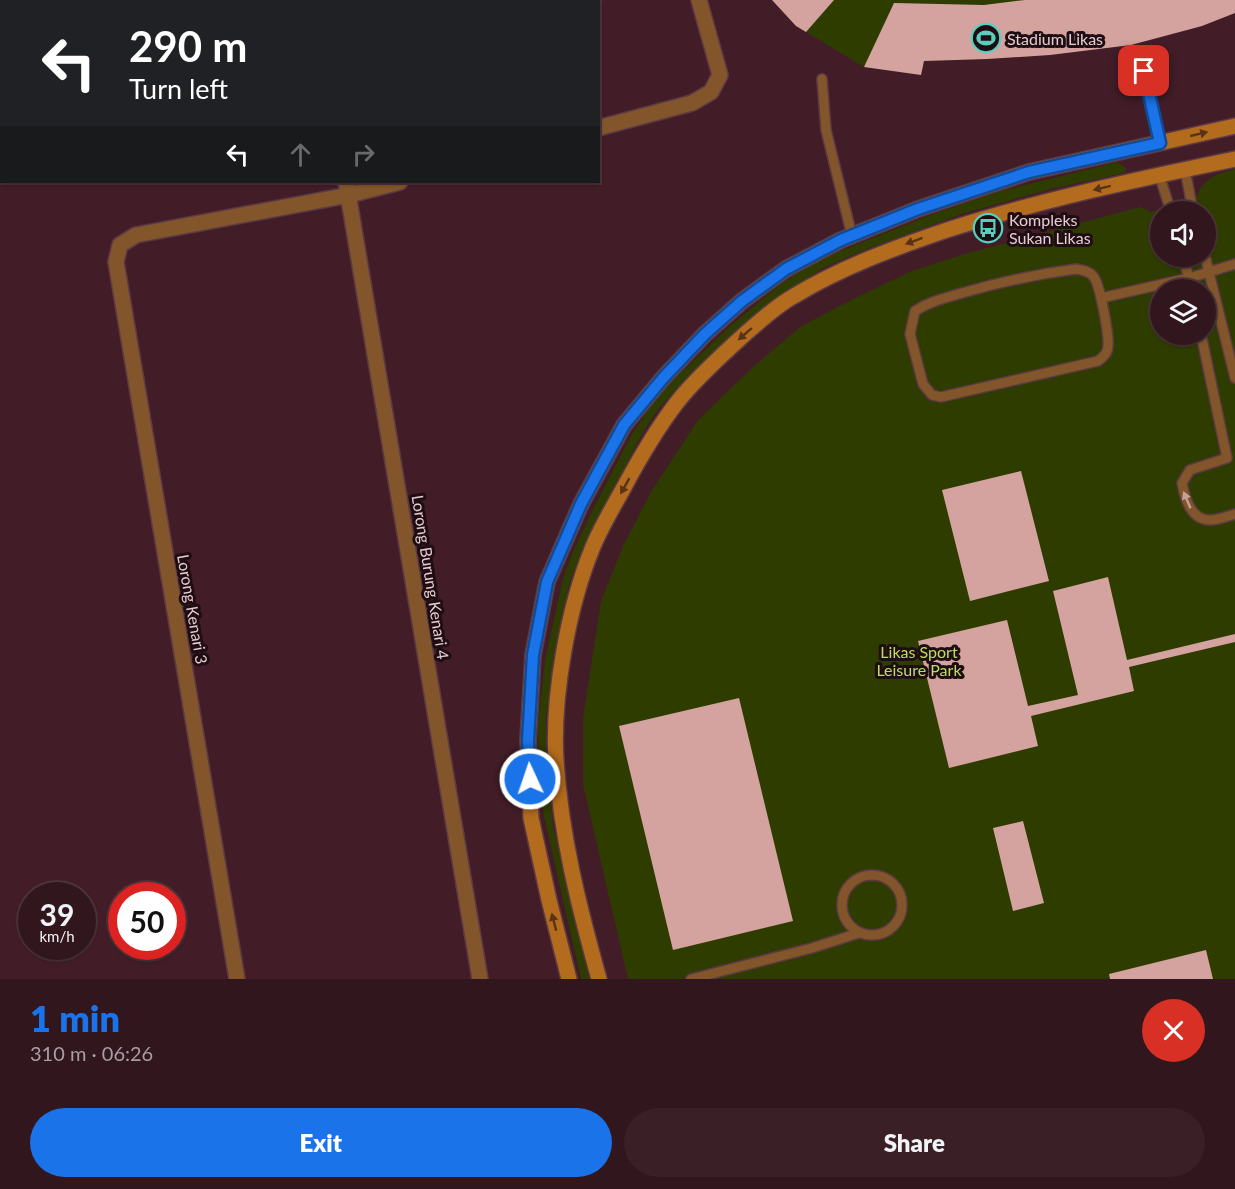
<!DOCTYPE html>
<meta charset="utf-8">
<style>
body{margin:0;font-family:Lato,sans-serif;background:#3a1f27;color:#f1f3f6;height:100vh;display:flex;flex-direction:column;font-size:22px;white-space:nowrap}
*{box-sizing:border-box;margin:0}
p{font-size:20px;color:#a89fa4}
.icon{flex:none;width:33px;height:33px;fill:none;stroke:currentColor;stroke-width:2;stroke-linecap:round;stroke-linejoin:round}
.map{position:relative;height:979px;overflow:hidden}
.drawer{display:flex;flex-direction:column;background:#32161e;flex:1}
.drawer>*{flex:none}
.top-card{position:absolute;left:0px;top:0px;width:600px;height:183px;box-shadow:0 2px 4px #0004,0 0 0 2px #4d353c;background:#202124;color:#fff;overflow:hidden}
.tools{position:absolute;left:1150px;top:201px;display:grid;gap:12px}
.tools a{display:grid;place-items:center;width:66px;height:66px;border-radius:50%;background:#32161e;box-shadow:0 2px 4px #0004,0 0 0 2px #4d353c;font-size:30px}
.speed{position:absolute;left:18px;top:882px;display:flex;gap:12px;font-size:30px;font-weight:700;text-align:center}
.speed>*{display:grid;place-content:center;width:78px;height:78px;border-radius:50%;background:#32161e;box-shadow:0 2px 4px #0004,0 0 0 2px #4d353c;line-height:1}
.speed small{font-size:15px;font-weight:400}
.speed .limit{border:9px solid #d22;background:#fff;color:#111}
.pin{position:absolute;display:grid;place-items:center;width:51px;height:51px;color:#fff;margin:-26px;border-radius:12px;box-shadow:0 3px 9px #0006}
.me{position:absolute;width:66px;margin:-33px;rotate:357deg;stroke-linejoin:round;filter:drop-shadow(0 0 4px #0008)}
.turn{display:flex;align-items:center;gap:21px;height:126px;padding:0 30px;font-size:27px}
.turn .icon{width:78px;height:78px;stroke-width:2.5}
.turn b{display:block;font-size:42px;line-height:51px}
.lanes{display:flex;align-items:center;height:57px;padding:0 30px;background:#0003;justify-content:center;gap:30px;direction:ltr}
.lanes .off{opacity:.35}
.round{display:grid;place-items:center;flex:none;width:63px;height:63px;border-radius:32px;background:#3a1f27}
.overview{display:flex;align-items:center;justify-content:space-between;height:102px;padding:0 30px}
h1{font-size:36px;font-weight:800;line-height:45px;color:#1a73e8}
.button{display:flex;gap:12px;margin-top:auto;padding:12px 30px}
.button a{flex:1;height:69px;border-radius:36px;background:#1a73e8;color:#fff;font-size:24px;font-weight:800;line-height:69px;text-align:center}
.button a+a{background:#3a1f27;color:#f1f3f6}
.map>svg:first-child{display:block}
</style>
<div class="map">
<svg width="1235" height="979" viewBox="0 0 1235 979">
<rect width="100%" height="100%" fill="#421d28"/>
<!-- green -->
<path fill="#2f3c00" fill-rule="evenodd" d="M 772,0 L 1235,0 L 1235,13 L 1050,55 L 987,59 L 924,61 L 921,75 L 864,67 L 796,26 Z
M 1118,162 L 1126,168 L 1125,172 L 1120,174 L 1051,189 L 965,213 L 867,249 L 823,268 L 761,310 L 729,338 L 700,365 L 659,408 L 643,432 L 584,547 L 570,581 L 556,644 L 546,717 L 546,750 L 553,826 L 589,979 L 581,979 L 544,816 L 539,772 L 538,723 L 545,660 L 563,578 L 572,554 L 592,511 L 631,436 L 648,410 L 660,393 L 728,328 L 778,286 L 818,260 L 928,216 L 1001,191 Z
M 1235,169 L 1235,979 L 628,979 L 583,784 L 583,718 L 601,601 L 624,544 L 651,492 L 698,420 L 753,367 L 800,327 L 851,300 L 912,271 L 965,254 L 1140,207 L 1151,212 L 1197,197 C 1203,178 1217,174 1235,169 ZM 1161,212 L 1206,212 L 1206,256 L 1161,256 ZM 1161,290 L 1206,290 L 1206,334 L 1161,334 Z"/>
<!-- building -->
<path fill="#d4a3a0" d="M 772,0 L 834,0 L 806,32 L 796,26 Z
M 1025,0 L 1235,0 L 1235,13 L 1202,26 L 1131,45 L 1050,55 L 987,59 L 924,61 L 921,75 L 864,67 L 894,3 L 984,5 Z
M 1021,471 L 1049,581 L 970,601 L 942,490 Z
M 1108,577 L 1127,660 L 1235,634 L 1235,642 L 1129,667 L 1134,691 L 1031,716 L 1038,746 L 949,768 L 918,641 L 1007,620 L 1028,706 L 1078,695 L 1053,591 Z
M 739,698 L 793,921 L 673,950 L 619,726 Z
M 1023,821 L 1044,903 L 1013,911 L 993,828 Z
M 1206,950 L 1213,979 L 1110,979 L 1109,974 Z"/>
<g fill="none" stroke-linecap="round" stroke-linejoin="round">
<!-- lane casing -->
<g stroke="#5c3943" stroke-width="12">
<path id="lane" d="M 1140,53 L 1160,143
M 822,79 L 826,130 L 852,236
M 1185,169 L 1193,212
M 1159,174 L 1171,212
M 1183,256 L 1192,290
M 1205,256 L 1235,378
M 1076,269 C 1082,270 1089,271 1093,276 C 1100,283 1109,335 1108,346 C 1108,353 1103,357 1098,361 L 941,397 L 932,395 L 923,384 L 910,334 L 915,311 C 930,301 946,298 962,293 C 1000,282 1037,274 1076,269 Z
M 1101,298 L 1189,278 L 1235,264
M 1201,334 L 1227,458 L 1190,470 L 1182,483 C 1185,499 1191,520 1210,520 C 1218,520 1228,516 1235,514
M842 905a30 30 0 1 1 60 0a30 30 0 1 1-60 0Z
M 691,979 L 812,948 L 859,933"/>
</g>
<!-- street casing -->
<g stroke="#5c3943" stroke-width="18">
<path id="street" d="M 313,0 L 313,2
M 598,128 L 692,103 L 711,92 L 720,75 L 699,0
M 346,182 L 480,979
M 237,979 L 116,262 L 120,245 L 136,235 L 349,195 L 400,182"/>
</g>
<!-- secondary casing -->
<g stroke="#5c3943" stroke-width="18">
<path id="secondary" d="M 569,979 L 549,900 L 531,818 L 528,740 L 533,655 L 547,582 L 581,504 L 624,425 L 664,377 L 705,334 L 742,301 L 786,269 L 841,240 L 918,209 L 1029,172 L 1235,126
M 599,979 C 579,907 561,836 556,761 C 552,697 568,608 592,549 C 602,524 617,501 629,478 C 645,449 662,420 683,395 C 702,373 724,353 745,334 C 760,321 776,306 794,296 C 842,267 894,248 947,230 C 1041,200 1138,179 1235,159"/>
</g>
<!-- lane -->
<use href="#lane" stroke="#82552b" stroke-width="9"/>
<!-- street -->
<use href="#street" stroke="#82552b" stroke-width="15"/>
<!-- secondary -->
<use href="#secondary" stroke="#b36b1d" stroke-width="15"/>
</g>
<!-- one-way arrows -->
<defs><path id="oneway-solid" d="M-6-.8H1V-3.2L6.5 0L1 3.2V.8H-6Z" transform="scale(1.5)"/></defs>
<g fill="#5a3316">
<use href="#oneway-solid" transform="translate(1199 134) rotate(-13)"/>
<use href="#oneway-solid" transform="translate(1102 188) rotate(166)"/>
<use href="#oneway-solid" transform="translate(914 241) rotate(160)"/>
<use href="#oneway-solid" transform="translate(745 334) rotate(139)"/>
<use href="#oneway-solid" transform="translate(625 486) rotate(119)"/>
<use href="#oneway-solid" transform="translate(554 922) rotate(-104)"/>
</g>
<use fill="#c3a298" href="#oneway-solid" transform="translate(1187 500) rotate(-113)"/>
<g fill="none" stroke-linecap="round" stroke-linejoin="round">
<!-- route casing -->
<g stroke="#114b97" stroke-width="15">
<path id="route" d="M 530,779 L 528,741 L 533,655 L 547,582 L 581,504 L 624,425 L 664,377 L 705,334 L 742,301 L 786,269 L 841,240 L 918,209 L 1029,172 L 1160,143 L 1144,71"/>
</g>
<!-- route -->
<use href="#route" stroke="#1a73e8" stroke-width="10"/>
</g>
<!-- icons -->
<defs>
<g id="stadium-ring" transform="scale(1.5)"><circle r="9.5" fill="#1e0d12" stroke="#5acebd" stroke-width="1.5"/><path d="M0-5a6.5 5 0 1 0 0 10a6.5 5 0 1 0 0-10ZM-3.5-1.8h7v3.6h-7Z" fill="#5acebd"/></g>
<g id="bus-ring" transform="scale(1.5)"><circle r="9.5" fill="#1e0d12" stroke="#5acebd" stroke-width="1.5"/><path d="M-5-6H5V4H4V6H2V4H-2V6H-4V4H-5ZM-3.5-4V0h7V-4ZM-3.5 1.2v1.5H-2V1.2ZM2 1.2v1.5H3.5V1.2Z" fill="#5acebd"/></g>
</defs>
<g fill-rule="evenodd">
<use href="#stadium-ring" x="986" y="38"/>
<use href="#bus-ring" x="988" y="228"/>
</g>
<g text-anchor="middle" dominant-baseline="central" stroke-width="6" stroke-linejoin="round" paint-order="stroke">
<!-- poi labels -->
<g font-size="16" fill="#e6ccd2" stroke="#1e0d12" text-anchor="start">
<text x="1007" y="38">Stadium Likas</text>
<text x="1009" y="219">Kompleks<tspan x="1009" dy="18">Sukan Likas</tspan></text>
</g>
<!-- street labels -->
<g font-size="16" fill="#e6ccd2" stroke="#1e0d12">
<text transform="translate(431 577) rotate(81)">Lorong Burung Kenari 4</text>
<text transform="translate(193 609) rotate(80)">Lorong Kenari 3</text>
</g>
<!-- park labels -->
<g font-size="16" fill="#bdde63" stroke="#1e0d12">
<text x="919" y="651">Likas Sport<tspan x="919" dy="18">Leisure Park</tspan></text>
</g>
</g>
</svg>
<div class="tools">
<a><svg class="icon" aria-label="sound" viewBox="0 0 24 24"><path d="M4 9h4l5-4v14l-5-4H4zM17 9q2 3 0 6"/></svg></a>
<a><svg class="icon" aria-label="layers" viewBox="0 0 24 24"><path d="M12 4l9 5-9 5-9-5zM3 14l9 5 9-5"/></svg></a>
</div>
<div class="speed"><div>39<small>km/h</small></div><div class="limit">50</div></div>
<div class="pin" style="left:1144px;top:71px;background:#d93025"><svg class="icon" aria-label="arrive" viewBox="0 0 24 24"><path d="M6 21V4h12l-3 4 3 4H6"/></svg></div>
<svg class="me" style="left:530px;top:779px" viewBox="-20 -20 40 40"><circle r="17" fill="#1a73e8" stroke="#fff" stroke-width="3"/><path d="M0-11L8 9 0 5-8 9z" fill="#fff"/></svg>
<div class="top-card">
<div class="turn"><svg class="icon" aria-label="left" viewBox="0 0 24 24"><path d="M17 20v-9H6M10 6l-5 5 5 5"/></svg><div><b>290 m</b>Turn left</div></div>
<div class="lanes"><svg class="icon" aria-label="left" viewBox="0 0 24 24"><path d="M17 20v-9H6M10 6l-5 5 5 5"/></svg><svg class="icon off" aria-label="ahead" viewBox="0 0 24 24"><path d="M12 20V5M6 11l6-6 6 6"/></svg><svg class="icon off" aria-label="right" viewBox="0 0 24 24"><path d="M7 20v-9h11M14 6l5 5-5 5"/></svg></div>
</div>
</div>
<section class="drawer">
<div class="overview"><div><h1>1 min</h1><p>310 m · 06:26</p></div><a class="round" style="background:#d93025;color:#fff"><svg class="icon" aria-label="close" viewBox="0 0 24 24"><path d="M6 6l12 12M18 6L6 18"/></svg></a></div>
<div class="button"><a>Exit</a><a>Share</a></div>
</section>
